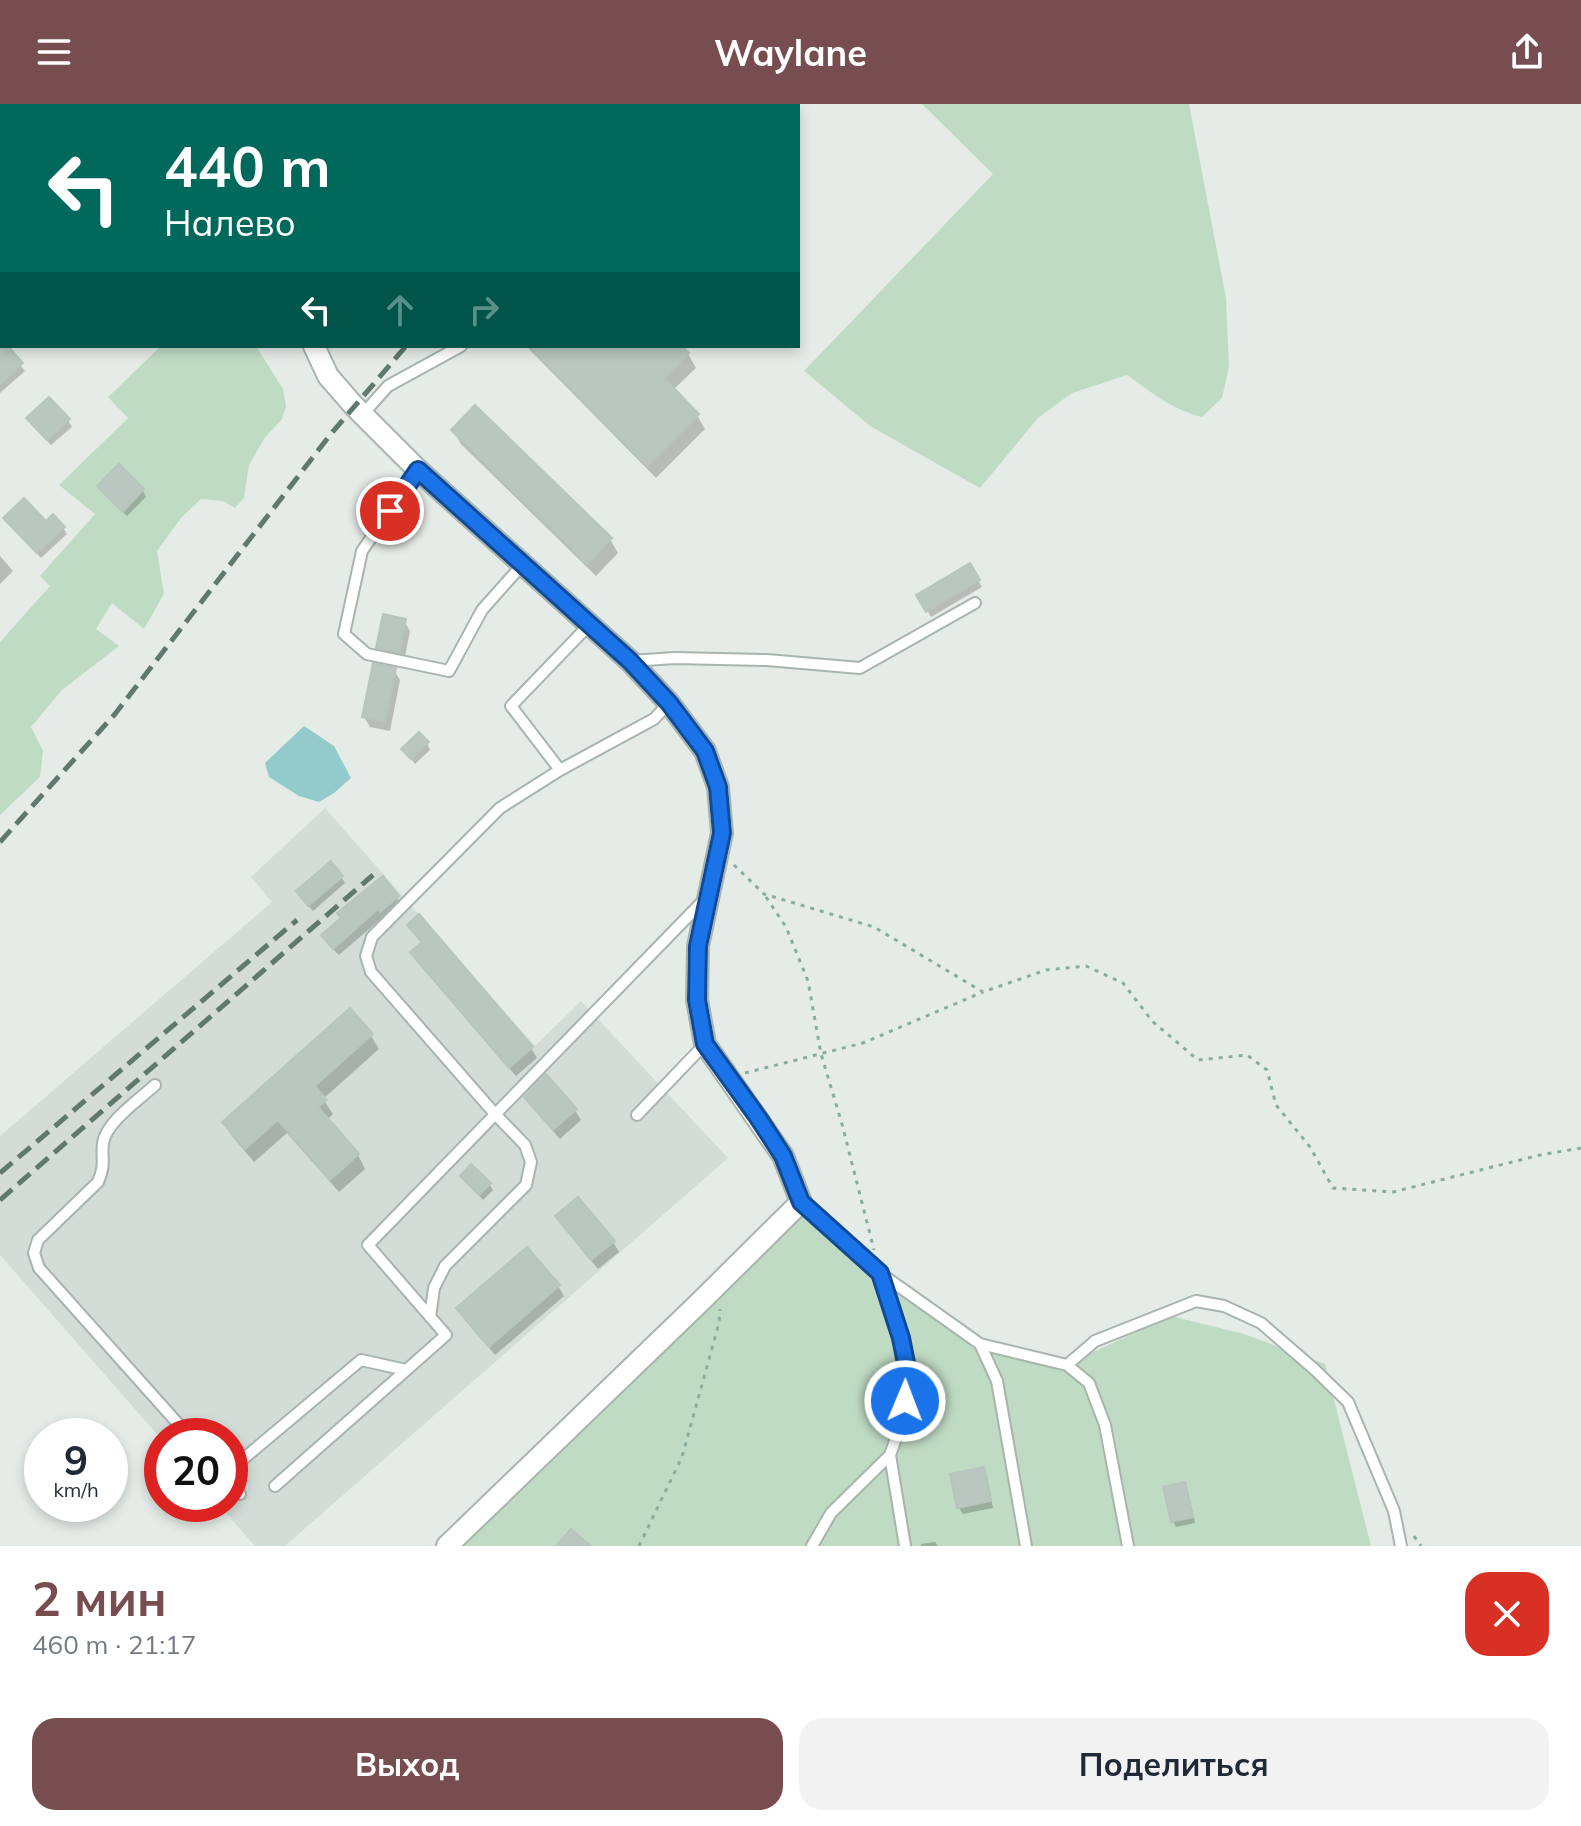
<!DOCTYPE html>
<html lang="ru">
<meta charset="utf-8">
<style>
body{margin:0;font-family:Mulish,sans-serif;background:#f2f2f3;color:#1f2937;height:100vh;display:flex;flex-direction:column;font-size:30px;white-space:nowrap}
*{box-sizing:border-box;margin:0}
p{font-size:26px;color:#747a83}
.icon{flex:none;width:44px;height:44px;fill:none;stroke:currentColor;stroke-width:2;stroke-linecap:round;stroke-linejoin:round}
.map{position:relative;height:1442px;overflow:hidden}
.panel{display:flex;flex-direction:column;background:#fff;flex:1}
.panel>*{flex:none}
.guide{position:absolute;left:0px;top:0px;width:800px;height:244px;box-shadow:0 4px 12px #0003;background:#00695c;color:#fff;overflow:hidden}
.speed{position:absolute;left:24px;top:1314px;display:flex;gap:16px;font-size:40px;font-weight:700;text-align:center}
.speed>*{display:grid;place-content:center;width:104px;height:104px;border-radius:50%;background:#fff;box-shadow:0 4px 12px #0003;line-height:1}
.speed small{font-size:20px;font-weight:400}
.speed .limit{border:12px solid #d22;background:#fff;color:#111}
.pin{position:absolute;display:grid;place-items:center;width:68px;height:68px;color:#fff;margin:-34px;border:4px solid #fff;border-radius:50%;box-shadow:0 2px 8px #0007}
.me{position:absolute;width:88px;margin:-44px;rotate:1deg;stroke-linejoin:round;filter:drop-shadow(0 0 6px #0008)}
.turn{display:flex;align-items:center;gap:28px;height:168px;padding:0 32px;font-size:36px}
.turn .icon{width:104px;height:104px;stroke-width:2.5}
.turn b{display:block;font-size:56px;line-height:68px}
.lanes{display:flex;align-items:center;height:76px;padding:0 32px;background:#0003;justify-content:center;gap:40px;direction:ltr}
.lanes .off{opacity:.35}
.round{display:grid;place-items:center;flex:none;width:84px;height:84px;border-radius:24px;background:#f2f2f3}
.headline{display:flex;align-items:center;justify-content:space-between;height:136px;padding:0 32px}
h1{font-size:48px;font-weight:700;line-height:60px;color:#784d4f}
.primary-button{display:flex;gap:16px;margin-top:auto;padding:16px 32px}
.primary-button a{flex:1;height:92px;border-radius:24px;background:#784d4f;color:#fff;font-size:32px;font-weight:700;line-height:92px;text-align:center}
.primary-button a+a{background:#f2f2f3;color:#1f2937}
header{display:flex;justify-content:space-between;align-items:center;height:104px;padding:0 32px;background:#784d4f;color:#fff;font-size:36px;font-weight:700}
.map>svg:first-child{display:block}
</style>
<header><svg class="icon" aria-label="menu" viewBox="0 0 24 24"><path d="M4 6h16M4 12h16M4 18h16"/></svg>Waylane<svg class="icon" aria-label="share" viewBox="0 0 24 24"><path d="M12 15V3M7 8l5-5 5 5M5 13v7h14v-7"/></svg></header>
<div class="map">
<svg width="1581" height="1442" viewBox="0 0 1581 1442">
<rect width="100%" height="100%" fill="#e5ece8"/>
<!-- built -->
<path fill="#d3dcd7" d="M 370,0 L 571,0 L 569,2 L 371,2 Z
M 325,704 L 535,942 L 581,897 L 728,1054 L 285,1442 L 255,1442 L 218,1400 L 230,1400 L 230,1332 L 162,1332 L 162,1336 L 0,1151 L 0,1032 L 272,798 L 251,773 Z"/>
<!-- green -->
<path fill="#c0dbc4" d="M 922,0 L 1189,0 L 1226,194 L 1229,263 L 1222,294 L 1202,313 C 1171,305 1152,289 1127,271 L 1072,289 L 1038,314 L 980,384 L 870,322 L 804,267 L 993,70 Z
M 161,242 L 256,242 L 283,285 L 286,302 L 282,315 L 264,335 L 249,361 L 244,394 L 235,404 L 223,397 L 201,395 L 181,414 L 157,447 L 164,490 L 144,525 L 112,499 L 96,525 L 119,542 L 62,586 L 31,623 L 43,647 L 40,673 L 0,711 L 0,538 L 50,482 L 40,472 L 95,410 L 59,381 L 128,314 L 108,293 Z
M 801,1098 L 880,1169 L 981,1240 L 1067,1260 L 1171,1212 L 1244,1230 L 1325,1260 L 1371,1442 L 447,1442 Z"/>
<!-- water -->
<path fill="#93cacb" d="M 304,622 L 334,642 L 351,674 L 334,689 L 319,698 L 299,692 L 269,673 L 265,659 Z"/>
<!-- shadow -->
<path fill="#0003" d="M 65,0 L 100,0 L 101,2 L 66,2 Z
M 370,0 L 440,0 L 437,2 L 371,2 Z
M 0,236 L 2,242 L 5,242 L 25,267 L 0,289 Z
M 526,242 L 679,242 L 688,250 L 696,264 L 673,286 L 697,311 L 705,325 L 656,374 Z
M 68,316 L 72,323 L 51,341 L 32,321 Z
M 453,326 L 610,435 L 618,449 L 596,472 L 461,340 Z
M 119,363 L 143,387 L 146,393 L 127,412 L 103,389 L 100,383 Z
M 10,420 L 46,420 L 63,424 L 67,430 L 41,454 Z
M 0,452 L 13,467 L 0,480 Z
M 969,461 L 982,483 L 931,513 L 919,492 Z
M 404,517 L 410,527 L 404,558 L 384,554 L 378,543 Z
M 394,566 L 400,576 L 390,627 L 370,623 L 364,613 Z
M 427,639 L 430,646 L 415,660 L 404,645 Z
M 341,773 L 345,779 L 313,807 L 302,794 Z
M 382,774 L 402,801 L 386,815 L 384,812 L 339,851 L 328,840 L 343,815 Z
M 409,821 L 531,944 L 537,954 L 516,972 L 418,859 L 413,849 L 423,840 Z
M 350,907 L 371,932 L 379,945 L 323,995 L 333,1010 L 327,1016 L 358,1051 L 365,1065 L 339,1088 L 287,1029 L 254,1058 L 232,1032 L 224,1019 Z
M 526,993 L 575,1006 L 581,1016 L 560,1035 L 532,1003 Z
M 462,1072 L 489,1080 L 493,1086 L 483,1096 L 466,1078 Z
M 557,1112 L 613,1138 L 619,1148 L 598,1165 L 563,1122 Z
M 558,1182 L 564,1192 L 495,1251 L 464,1215 L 458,1205 Z
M 983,1365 L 987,1371 L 993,1404 L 963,1410 L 959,1404 L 953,1371 Z
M 1184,1381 L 1188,1387 L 1195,1419 L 1176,1423 L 1173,1417 Z
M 935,1438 L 938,1442 L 921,1442 L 921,1440 Z"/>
<!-- building -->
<path fill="#bac7c1" stroke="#b8c5be" stroke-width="2" d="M 0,233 L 2,235 L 2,242 L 8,242 L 23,259 L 0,280 Z
M 529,242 L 682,242 L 689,249 L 664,274 L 699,310 L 647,362 Z
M 49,293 L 70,315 L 47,336 L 26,314 Z
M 475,301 L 612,434 L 587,460 L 451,326 Z
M 119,360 L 144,385 L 123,408 L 97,382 Z
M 24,394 L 46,417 L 53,410 L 65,423 L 37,449 L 3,414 Z
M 970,459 L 980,476 L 926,508 L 916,491 Z
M 383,510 L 406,515 L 399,548 L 376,544 Z
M 373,559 L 396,564 L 385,618 L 362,613 Z
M 419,628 L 429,638 L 411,655 L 401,645 Z
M 331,757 L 343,772 L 308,802 L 296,787 Z
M 383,772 L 399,792 L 380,808 L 378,805 L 333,845 L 321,831 L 341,814 L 337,809 Z
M 419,810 L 533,943 L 509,964 L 410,848 L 422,838 L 407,821 Z
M 350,904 L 373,930 L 315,982 L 327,996 L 318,1003 L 359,1050 L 330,1076 L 278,1016 L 245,1045 L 222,1018 Z
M 546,970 L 577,1005 L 553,1026 L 524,993 Z
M 471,1060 L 491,1079 L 479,1091 L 460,1072 Z
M 578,1093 L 615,1137 L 591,1156 L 555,1112 Z
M 527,1143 L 560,1181 L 489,1243 L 456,1204 Z
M 984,1363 L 991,1397 L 957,1404 L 950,1370 Z
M 1185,1378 L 1193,1413 L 1171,1418 L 1163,1383 Z
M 571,1425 L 591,1442 L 556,1442 Z"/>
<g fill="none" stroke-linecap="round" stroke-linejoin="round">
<!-- lane casing -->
<g stroke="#a8b4ae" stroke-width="14">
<path id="lane" d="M 573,0 L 575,2
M 471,2 L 472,0
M 363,310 L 388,282 L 461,242
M 418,366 L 362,447 L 344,530 L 367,550 L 449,567 L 482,506 L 523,460
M 589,521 L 511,602 L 560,666 L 654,615 L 669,599
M 630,557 L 675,554 L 767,556 L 860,564 L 975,499
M 155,981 C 140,995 106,1018 103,1039 C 101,1056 106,1059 98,1078 L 38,1136 L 34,1149 L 39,1164 L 189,1332
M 637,1011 L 705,940
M 801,1098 L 880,1169 L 980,1240 L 1067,1261 L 1089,1279 L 1105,1321 L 1128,1442
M 880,1169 L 901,1234 L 909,1274 L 901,1320 L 890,1351 L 905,1442
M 430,1213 L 434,1184 L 445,1162 L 526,1081 L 531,1058 L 525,1041 L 495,1010 L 371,868 L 366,852 L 372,833 L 500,704 L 560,666
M 980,1240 L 997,1277 L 1026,1442
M 1067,1261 L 1095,1237 L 1196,1197 L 1224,1202 L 1261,1219 L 1314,1265 L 1348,1298 L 1394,1407 L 1401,1442
M 230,1366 L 361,1256 L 406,1266
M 230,1379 L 240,1390
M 275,1382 L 446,1231 L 368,1141 L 703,797
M 812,1442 L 831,1409 L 890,1351"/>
</g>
<!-- street casing -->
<g stroke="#a8b4ae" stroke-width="24">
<path id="street" d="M 291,0 L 291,2
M 185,2 L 188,0
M 0,156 L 2,154
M 314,242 L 328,272 L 354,302 L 418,366 L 630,557 L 669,599 L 705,647 L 718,683 L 722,729 L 698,842 L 697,896 L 705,940 L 783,1052 L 801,1098 L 699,1199 L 447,1442"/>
</g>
<!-- path -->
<path stroke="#89ad9c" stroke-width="3" stroke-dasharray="4 6" stroke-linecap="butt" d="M 734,761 L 764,790 L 874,823 L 983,888 L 1046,866 L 1086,862 L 1123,879 L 1152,917 L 1198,956 L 1247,951 L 1267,966 L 1276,1001 L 1310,1043 L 1333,1084 L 1393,1088 L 1540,1051 L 1581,1044
M 766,793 L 786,823 L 808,877 L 821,950 L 842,1020 L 874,1146
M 745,969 L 863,939 L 983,888
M 1414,1432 L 1421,1442
M 639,1442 L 682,1353 L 719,1219 L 720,1205"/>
<!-- lane -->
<use href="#lane" stroke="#fff" stroke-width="10"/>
<!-- street -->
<use href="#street" stroke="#fff" stroke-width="20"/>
<!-- rail -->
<path stroke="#60786e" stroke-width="5" stroke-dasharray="16 8" stroke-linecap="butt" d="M 602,2 L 604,0
M 0,738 L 115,610 L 330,331 L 406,242
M 0,1069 L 297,816
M 0,1096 L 373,771"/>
</g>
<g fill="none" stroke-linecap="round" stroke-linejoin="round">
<!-- route casing -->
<g stroke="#114b97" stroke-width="20">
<path id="route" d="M 390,407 L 418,366 L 630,557 L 669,599 L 705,647 L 718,683 L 722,729 L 698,842 L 697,896 L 705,940 L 759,1015 L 783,1052 L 801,1098 L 880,1169 L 901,1234 L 909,1274 L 905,1297"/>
</g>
<!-- route -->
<use href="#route" stroke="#1a73e8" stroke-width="14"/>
</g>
</svg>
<div class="speed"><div>9<small>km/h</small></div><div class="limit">20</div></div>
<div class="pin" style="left:390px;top:407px;background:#d93025"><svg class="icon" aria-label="arrive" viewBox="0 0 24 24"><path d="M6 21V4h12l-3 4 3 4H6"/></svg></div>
<svg class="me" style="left:905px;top:1297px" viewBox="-20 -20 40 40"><circle r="17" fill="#1a73e8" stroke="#fff" stroke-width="3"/><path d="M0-11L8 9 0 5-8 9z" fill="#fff"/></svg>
<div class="guide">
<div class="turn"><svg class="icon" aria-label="left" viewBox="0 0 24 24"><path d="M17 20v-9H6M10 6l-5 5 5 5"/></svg><div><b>440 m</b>Налево</div></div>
<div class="lanes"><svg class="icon" aria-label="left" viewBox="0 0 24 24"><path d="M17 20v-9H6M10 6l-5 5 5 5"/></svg><svg class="icon off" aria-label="ahead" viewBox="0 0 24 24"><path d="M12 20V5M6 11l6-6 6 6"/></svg><svg class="icon off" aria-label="right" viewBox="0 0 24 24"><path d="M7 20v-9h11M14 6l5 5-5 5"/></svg></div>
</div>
</div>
<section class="panel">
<div class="headline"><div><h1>2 мин</h1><p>460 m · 21:17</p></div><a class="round" style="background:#d93025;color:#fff"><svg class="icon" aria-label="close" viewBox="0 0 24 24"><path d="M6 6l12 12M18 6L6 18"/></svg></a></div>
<div class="primary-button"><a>Выход</a><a>Поделиться</a></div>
</section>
